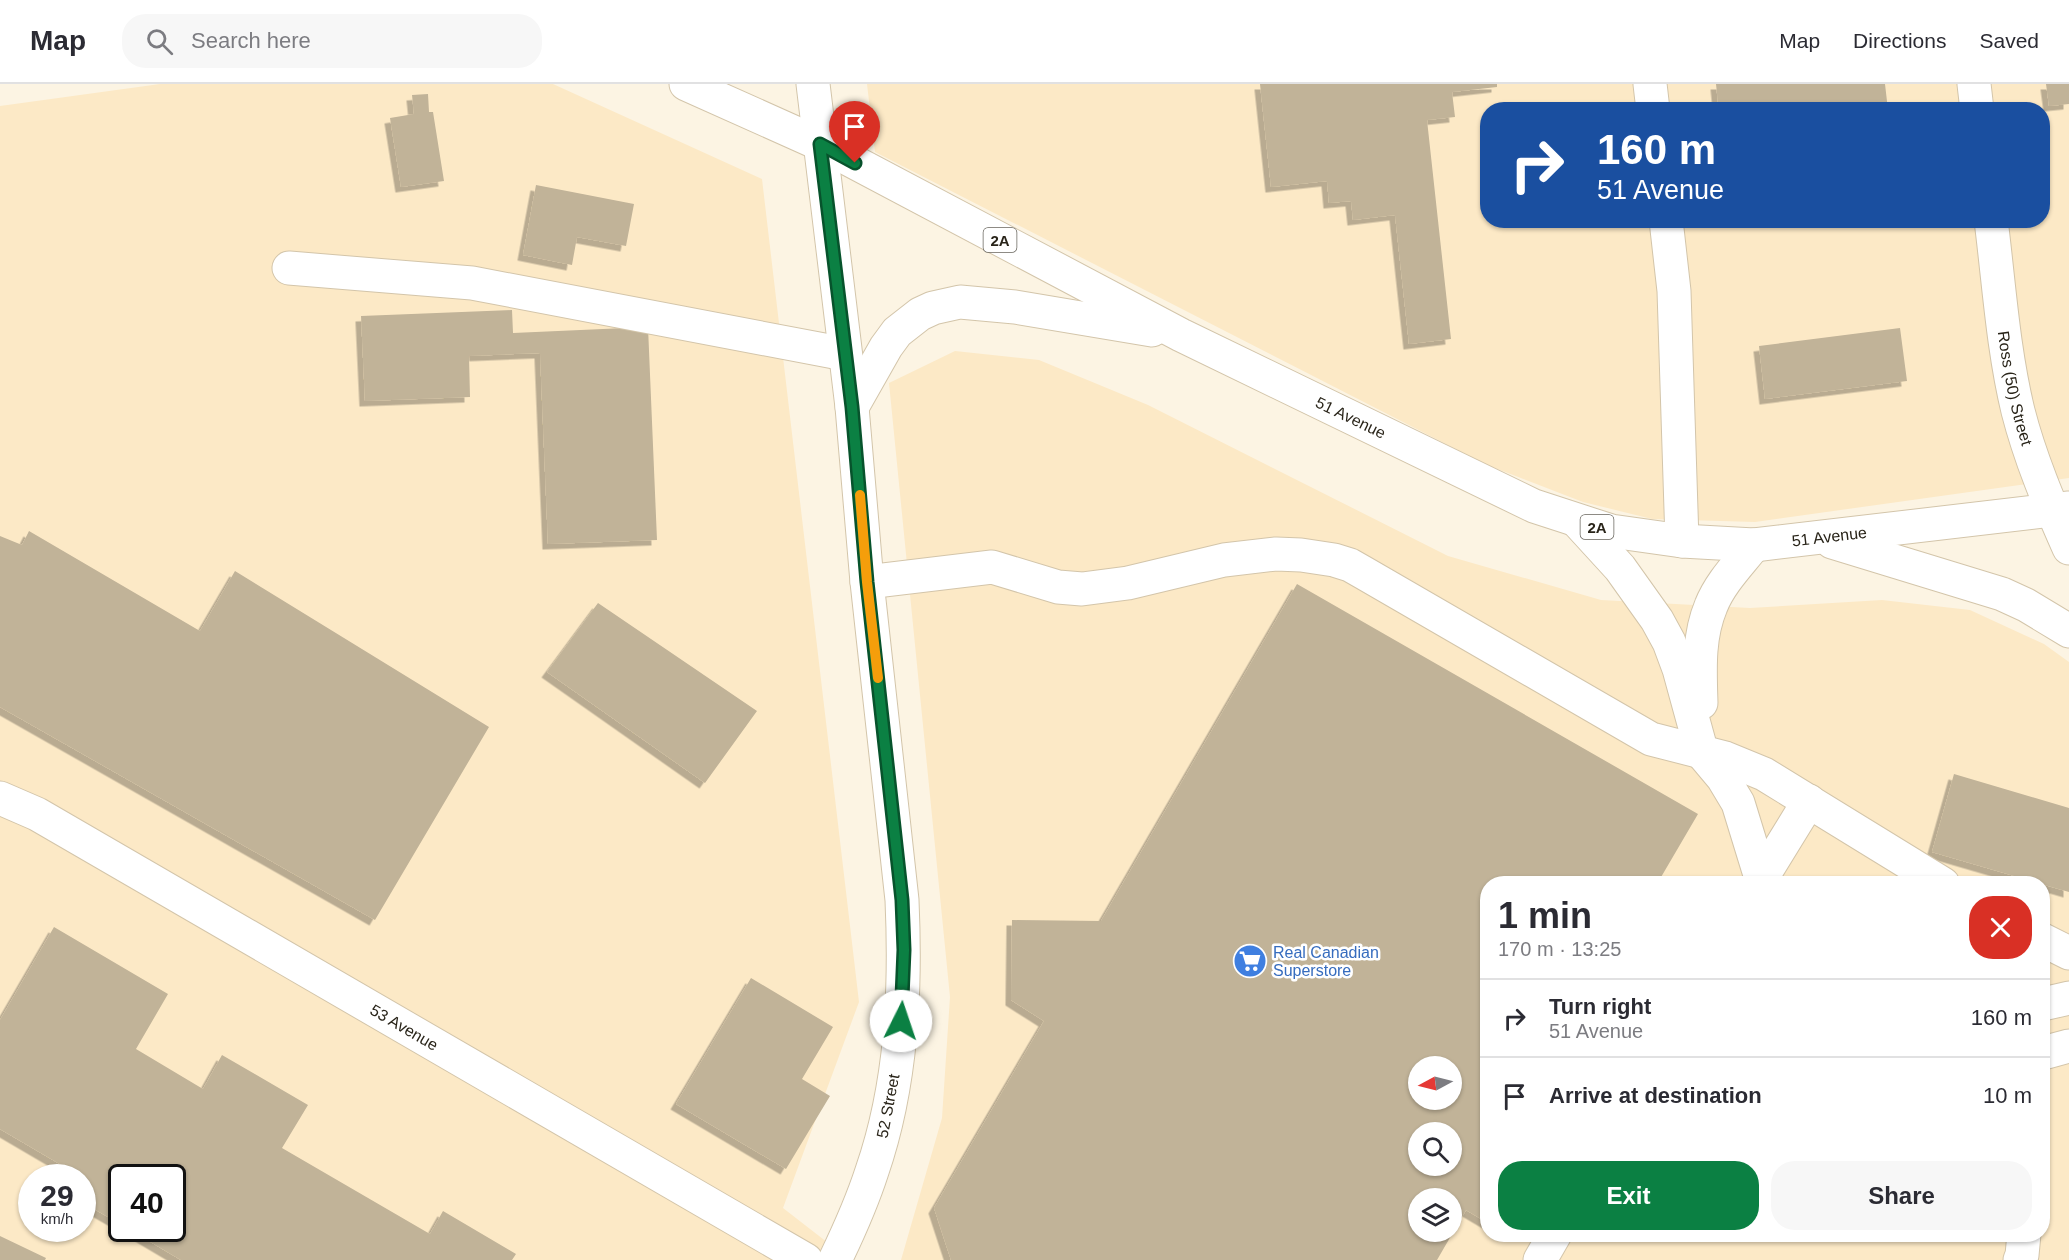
<!DOCTYPE html>
<meta charset="utf-8">
<style>
body{margin:0;font-family:Arial,sans-serif;background:#f7f7f7;color:#2b2b33;height:100vh;display:flex;flex-direction:column;font-size:22px;white-space:nowrap}
*{box-sizing:border-box;margin:0}
p{font-size:20px;color:#7c7c81}
.icon{flex:none;width:33px;height:33px;fill:none;stroke:currentColor;stroke-width:2;stroke-linecap:round;stroke-linejoin:round}
.map{position:relative;flex:1;overflow:hidden}
.sheet{position:absolute;left:1480px;top:792px;width:570px;height:366px;display:flex;flex-direction:column;background:#fff;border-radius:24px;box-shadow:0 2px 4px #0004}
.sheet>*{flex:none}
.guide{position:absolute;left:1480px;top:18px;width:570px;height:126px;border-radius:24px;box-shadow:0 2px 4px #0004;background:#1a4fa0;color:#fff;overflow:hidden}
.needle{width:39px;rotate:263deg}
.controls{position:absolute;left:1408px;top:972px;display:grid;gap:12px}
.controls a{display:grid;place-items:center;width:54px;height:54px;border-radius:50%;background:#fff;box-shadow:0 2px 4px #0004;font-size:30px}
.speed{position:absolute;left:18px;top:1080px;display:flex;gap:12px;font-size:30px;font-weight:700;text-align:center}
.speed>*{display:grid;place-content:center;width:78px;height:78px;border-radius:50%;background:#fff;box-shadow:0 2px 4px #0004;line-height:1}
.speed small{font-size:15px;font-weight:400}
.speed .limit{border:3px solid #111;border-radius:9px;background:#fff;color:#111}
.pin{position:absolute;display:grid;place-items:center;width:51px;height:51px;color:#fff;margin:-62px -26px;border-radius:50% 50% 50% 0;rotate:-45deg;box-shadow:0 0 6px #0007}
.pin .icon{rotate:45deg}
.me{position:absolute;width:66px;margin:-33px;rotate:4deg;stroke-linejoin:round;filter:drop-shadow(0 0 4px #0008)}
.turn{display:flex;align-items:center;gap:21px;height:126px;padding:0 18px;font-size:27px}
.turn .icon{width:78px;height:78px;stroke-width:2.5}
.turn b{display:block;font-size:42px;line-height:51px}
.round{display:grid;place-items:center;flex:none;width:63px;height:63px;border-radius:24px;background:#f7f7f7}
.overview{display:flex;align-items:center;justify-content:space-between;height:102px;padding:0 18px}
h1{font-size:36px;font-weight:800;line-height:45px}
.button{display:flex;gap:12px;margin-top:auto;padding:12px 18px}
.button a{flex:1;height:69px;border-radius:24px;background:#0b8043;color:#fff;font-size:24px;font-weight:800;line-height:69px;text-align:center}
.button a+a{background:#f7f7f7;color:#2b2b33}
ul{padding:0;list-style:none}
li{display:flex;align-items:center;gap:18px;height:78px;padding:0 18px;border-top:2px solid #e1e1e2}
li div{flex:1}
li b{display:block;font-size:22px}
li em{font-style:normal}
header{display:flex;align-items:center;gap:36px;box-sizing:border-box;height:84px;padding:0 30px;background:#fff;border-bottom:2px solid #e1e1e2}
header strong{font-size:28px}
nav{display:flex;gap:33px;margin-inline-start:auto;font-size:21px}
.search{width:420px;height:54px;background:#f7f7f7;display:flex;align-items:center;gap:15px;box-sizing:border-box;padding:0 21px;border-radius:24px;color:#7c7c81;font-size:22px}
.map>svg:first-child{display:block}
</style>
<header>
<strong>Map</strong>
<div class="search"><svg class="icon" aria-label="search" viewBox="0 0 24 24"><circle cx="10" cy="10" r="6"/><path d="M15 15l6 6"/></svg>Search here</div>
<nav><a>Map</a><a>Directions</a><a>Saved</a></nav>
</header>
<div class="map">
<svg width="2069" height="1176" viewBox="0 0 2069 1176">
<defs>
<filter id="shadow"><feDropShadow dx="-5.5" dy="5.5" stdDeviation="0" flood-color="#0004"/></filter>
</defs>
<rect width="100%" height="100%" fill="#fcf4e3"/>
<!-- built -->
<path fill="#fce9c6" fill-rule="evenodd" d="M 160,0 L 553,0 L 762,95 L 859,918 L 783,1124 L 850,1176 L 0,1176 L 0,22 ZM 32,1094 L 82,1094 L 82,1144 L 32,1144 ZM 122,1094 L 172,1094 L 172,1144 L 122,1144 Z
M 867,0 L 2069,0 L 2069,394 L 1755,438 L 1652,435 L 1583,418 L 1487,381 L 875,68 ZM 1488,26 L 2043,26 L 2043,136 L 1488,136 Z
M 955,267 L 1039,276 L 1148,321 L 1448,472 L 1601,516 L 1750,524 L 1882,516 L 1970,526 L 2044,560 L 2069,578 L 2069,1176 L 901,1176 L 942,1034 L 950,913 L 889,299 ZM 1488,800 L 2043,800 L 2043,1150 L 1488,1150 ZM 1419,982 L 1452,982 L 1452,1016 L 1419,1016 ZM 1419,1048 L 1452,1048 L 1452,1082 L 1419,1082 ZM 1419,1114 L 1452,1114 L 1452,1148 L 1419,1148 Z"/>
<!-- building -->
<path fill="#c1b398" fill-rule="evenodd" filter="url(#shadow)" d="M 1260,0 L 1497,0 L 1497,3 L 1452,8 L 1455,33 L 1427,36 L 1451,255 L 1409,260 L 1395,131 L 1353,136 L 1351,117 L 1329,119 L 1327,97 L 1271,103 Z
M 1716,0 L 1885,0 L 1888,26 L 1683,26 L 1682,22 L 1718,19 Z
M 2046,0 L 2069,0 L 2069,20 L 2049,22 Z
M 428,10 L 429,28 L 433,28 L 444,97 L 401,103 L 390,34 L 414,30 L 412,11 Z
M 536,101 L 634,120 L 626,162 L 577,153 L 572,181 L 523,171 Z
M 512,226 L 513,249 L 648,243 L 657,456 L 548,460 L 540,269 L 469,272 L 470,313 L 365,317 L 361,232 Z
M 1900,244 L 1907,297 L 1765,315 L 1759,262 Z
M 29,447 L 200,547 L 235,487 L 489,643 L 375,836 L 0,623 L 0,452 L 22,461 Z
M 1297,500 L 1698,730 L 1657,800 L 1488,800 L 1488,1139 L 1466,1126 L 1437,1176 L 951,1176 L 934,1124 L 1044,937 L 1011,916 L 1012,836 L 1101,837 ZM 1419,982 L 1452,982 L 1452,1016 L 1419,1016 ZM 1419,1048 L 1452,1048 L 1452,1082 L 1419,1082 ZM 1419,1114 L 1452,1114 L 1452,1148 L 1419,1148 Z
M 598,519 L 757,627 L 705,699 L 547,588 Z
M 1954,690 L 2069,724 L 2069,808 L 1932,768 Z
M 54,843 L 168,910 L 136,965 L 203,1005 L 222,971 L 308,1021 L 282,1064 L 430,1150 L 443,1127 L 516,1170 L 512,1176 L 181,1176 L 127,1144 L 172,1144 L 172,1094 L 122,1094 L 122,1141 L 82,1118 L 82,1094 L 66,1094 L 70,1086 L 0,1045 L 0,936 Z
M 751,894 L 833,943 L 802,995 L 830,1012 L 786,1085 L 676,1020 Z
M 0,1152 L 46,1174 L 45,1176 L 0,1176 Z"/>
<g fill="none" stroke-linecap="round" stroke-linejoin="round">
<!-- minor casing -->
<g stroke="#d3c5aa" stroke-width="35">
<g id="minor">
<path d="M 813,0 L 852,323 L 867,498 L 902,816 C 906,906 902,1000 872,1087 C 862,1118 849,1147 835,1176"/>
<path d="M 1650,0 L 1653,26"/>
<path d="M 1666,136 L 1674,207 L 1682,457"/>
<path d="M 289,184 L 472,199 L 845,270"/>
<path d="M 1577,437 L 1620,484 L 1657,536 L 1669,558 L 1679,585 L 1702,669 L 1723,694 L 1738,719 L 1761,794"/>
<path d="M 867,498 L 992,483 L 1058,503 L 1082,505 L 1128,499 L 1224,476 L 1276,470 L 1301,471 L 1334,476 L 1350,481 L 1364,489 L 1651,655 L 1725,674 L 1764,690 L 1943,800"/>
<path d="M 1701,619 C 1700,586 1698,553 1711,522 C 1720,499 1739,480 1754,461"/>
<path id="s1" d="M 0,714 L 37,730 L 806,1176"/>
<path d="M 1758,800 L 1809,717"/>
<path d="M 2043,856 L 2069,869"/>
<path d="M 2043,920 L 2069,914"/>
<path d="M 2043,969 L 2069,962"/>
<path d="M 1540,1176 L 1555,1150"/>
<path d="M 2020,1176 L 2022,1171 L 2024,1150"/>
</g>
</g>
<!-- major casing -->
<g stroke="#d3c5aa" stroke-width="35">
<g id="major">
<path id="s2" d="M 686,0 L 820,60 L 1181,251 L 1534,422 L 1611,447 L 1682,457 L 1754,461 L 2069,424"/>
<path d="M 1974,0 L 1977,26"/>
<path id="s3" d="M 1991,136 C 1999,200 2003,265 2018,327 C 2030,374 2049,419 2069,464"/>
<path d="M 852,323 L 886,263 L 897,248 L 920,230 L 933,224 L 960,218 L 1015,223 L 1152,246"/>
<path d="M 1832,458 L 2002,510 L 2026,521 L 2069,547"/>
</g>
</g>
<!-- minor -->
<use href="#minor" stroke="#fff" stroke-width="33"/>
<!-- major -->
<use href="#major" stroke="#fff" stroke-width="33"/>
</g>
<g fill="none" stroke-linecap="round" stroke-linejoin="round">
<!-- route casing -->
<g stroke="#07532c" stroke-width="15">
<path id="route" d="M 855,79 L 820,60 L 852,323 L 867,498 L 902,816 L 904,866 L 901,937"/>
</g>
<!-- route -->
<use href="#route" stroke="#0b8043" stroke-width="10"/>
<!-- slow -->
<path stroke="#f59e0b" stroke-width="10" d="M 860,411 L 867,498 L 878,594"/>
</g>
<!-- icons -->
<defs>
<g id="supermarket-disc" transform="scale(1.725)"><circle r="9.5" fill="#3f7fe0" stroke="#fff"/><path d="M-6-5.5h2.5l.6 2H6L4.5 2H-2.5L-4.4-4H-6ZM-1.5 3.2a1.3 1.3 0 1 0 .1 0ZM3 3.2a1.3 1.3 0 1 0 .1 0Z" fill="#fff"/></g>
</defs>
<g fill-rule="evenodd">
<use href="#supermarket-disc" x="1250" y="877"/>
</g>
<g text-anchor="middle" dominant-baseline="central" stroke-width="5" stroke-linejoin="round" paint-order="stroke">
<!-- shield labels -->
<g fill="#fff" stroke="#69665e" stroke-width="1.5">
<rect x="983.5" y="144" width="33" height="24" rx="4.5"/>
<rect x="1580.5" y="431" width="33" height="24" rx="4.5"/>
</g>
<g font-size="15" font-weight="bold" fill="#292419">
<text x="1000" y="156">2A</text>
<text x="1597" y="443">2A</text>
</g>
<!-- street labels -->
<g font-size="16" fill="#292419" stroke="#fff">
<text stroke="none"><textPath href="#s3" startOffset="170">Ross (50) Street</textPath></text>
<text stroke="none"><textPath href="#s2" startOffset="744">51 Avenue</textPath></text>
<text stroke="none"><textPath href="#s2" startOffset="1248">51 Avenue</textPath></text>
<text stroke="none"><textPath href="#s1" startOffset="465">53 Avenue</textPath></text>
<text transform="translate(888 1022) rotate(-79)">52 Street</text>
</g>
<!-- shop labels -->
<g font-size="16" fill="#366cbe" stroke="#fff" text-anchor="start">
<text x="1273" y="868">Real Canadian<tspan x="1273" dy="18">Superstore</tspan></text>
</g>
</g>
</svg>
<div class="controls">
<a><svg class="needle" viewBox="-14 -14 28 28"><path d="M0-13l5 13h-10z" fill="#e53935"/><path d="M0 13l5-13h-10z" fill="#7c7c81"/></svg></a>
<a><svg class="icon" aria-label="search" viewBox="0 0 24 24"><circle cx="10" cy="10" r="6"/><path d="M15 15l6 6"/></svg></a>
<a><svg class="icon" aria-label="layers" viewBox="0 0 24 24"><path d="M12 4l9 5-9 5-9-5zM3 14l9 5 9-5"/></svg></a>
</div>
<div class="speed"><div>29<small>km/h</small></div><div class="limit">40</div></div>
<div class="pin" style="left:855px;top:79px;background:#d93025"><svg class="icon" aria-label="arrive" viewBox="0 0 24 24"><path d="M6 21V4h12l-3 4 3 4H6"/></svg></div>
<svg class="me" style="left:901px;top:937px" viewBox="-20 -20 40 40"><circle r="19" fill="#fff"/><path d="M0-13L10 11 0 6-10 11z" fill="#0b8043"/></svg>
<div class="guide">
<div class="turn"><svg class="icon" aria-label="right" viewBox="0 0 24 24"><path d="M7 20v-9h11M14 6l5 5-5 5"/></svg><div><b>160 m</b>51 Avenue</div></div>
</div>
<section class="sheet">
<div class="overview"><div><h1>1 min</h1><p>170 m · 13:25</p></div><a class="round" style="background:#d93025;color:#fff"><svg class="icon" aria-label="close" viewBox="0 0 24 24"><path d="M6 6l12 12M18 6L6 18"/></svg></a></div>
<ul>
<li><svg class="icon" aria-label="right" viewBox="0 0 24 24"><path d="M7 20v-9h11M14 6l5 5-5 5"/></svg><div><b>Turn right</b><p>51 Avenue</p></div><em>160 m</em></li>
<li><svg class="icon" aria-label="arrive" viewBox="0 0 24 24"><path d="M6 21V4h12l-3 4 3 4H6"/></svg><div><b>Arrive at destination</b></div><em>10 m</em></li>
</ul>
<div class="button"><a>Exit</a><a>Share</a></div>
</section>
</div>
